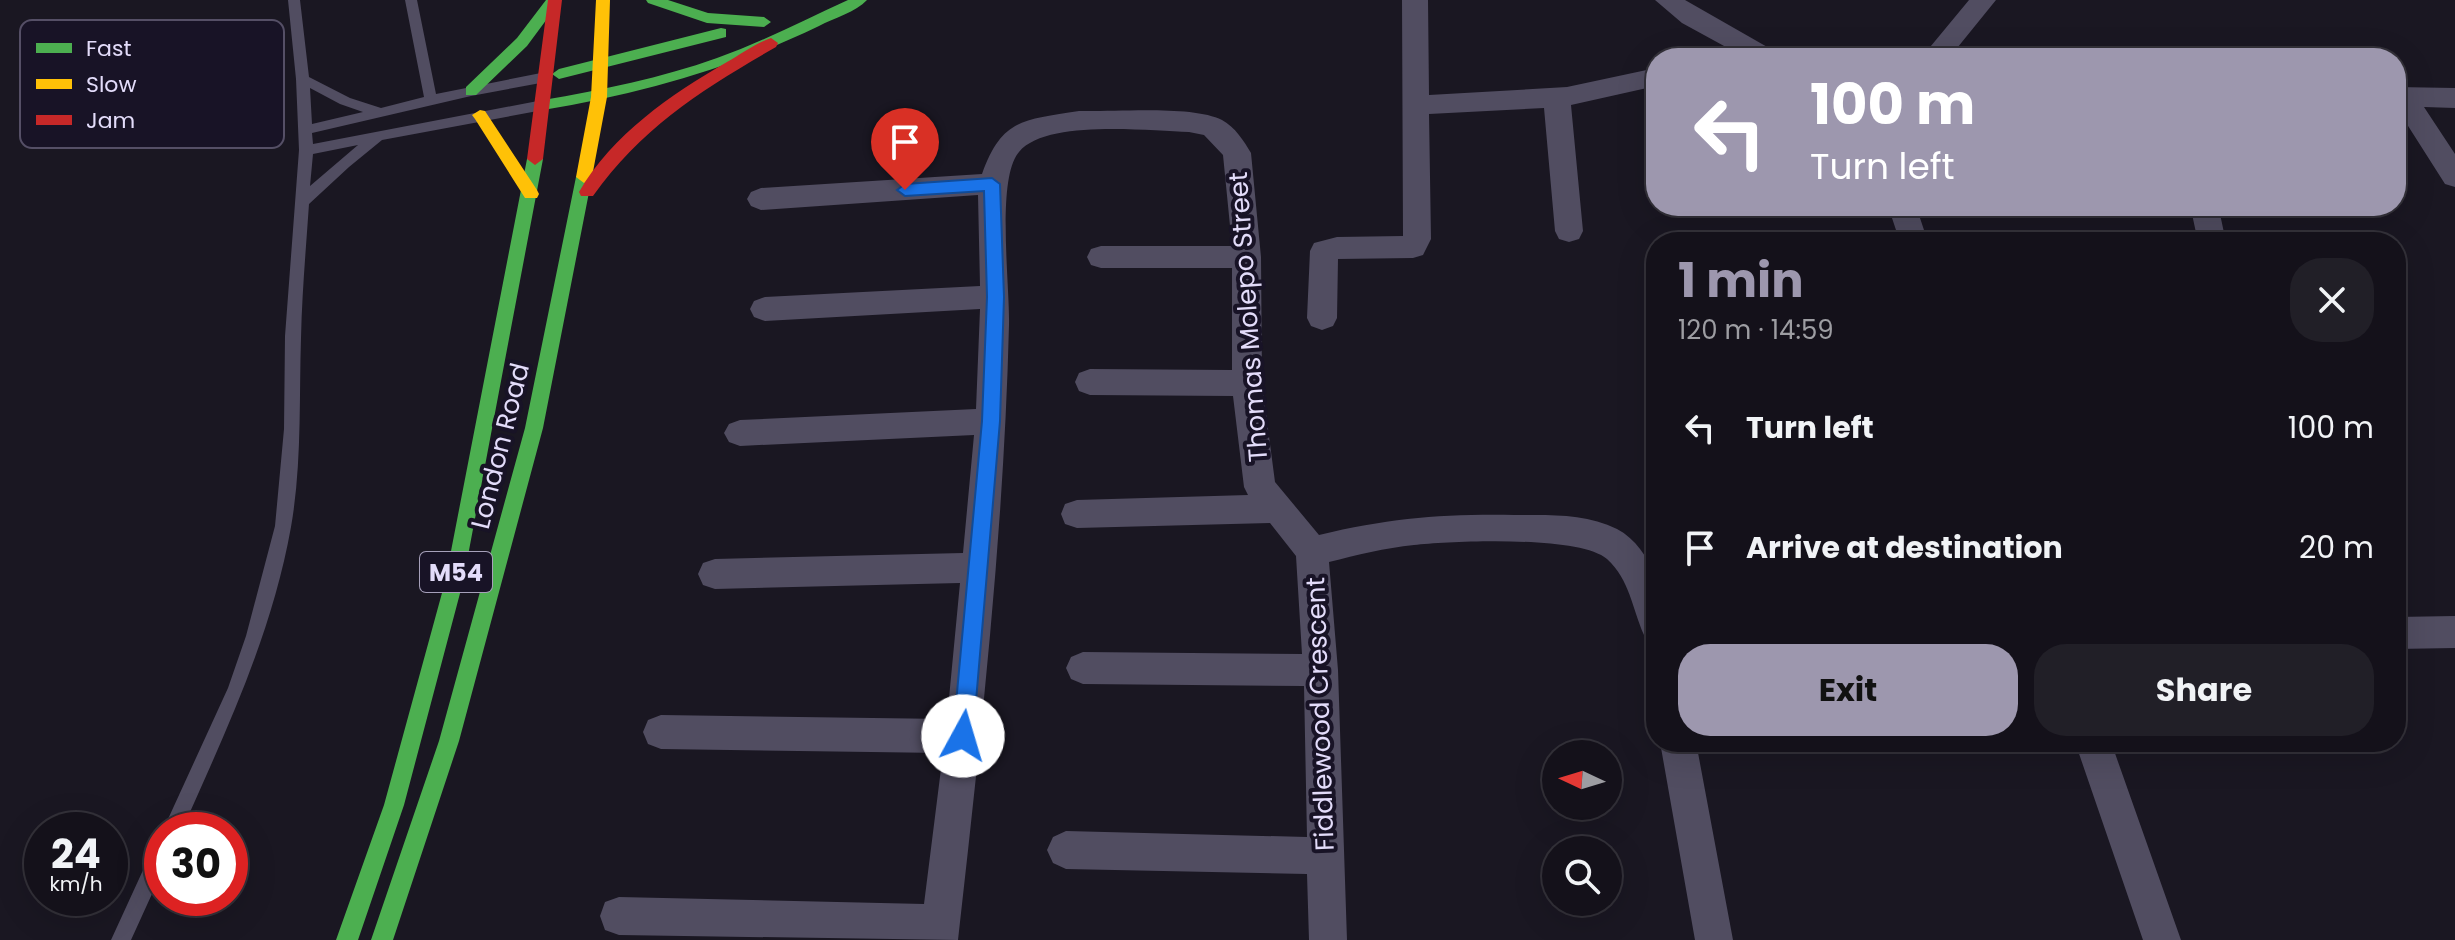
<!DOCTYPE html>
<meta charset="utf-8">
<style>
body{margin:0;font-family:Poppins,sans-serif;background:#211f27;color:#f1f3f6;height:100vh;display:flex;flex-direction:column;font-size:30px;white-space:nowrap}
*{box-sizing:border-box;margin:0}
p{font-size:26px;color:#9d9da2}
.icon{flex:none;width:44px;height:44px;fill:none;stroke:currentColor;stroke-width:2;stroke-linecap:round;stroke-linejoin:round}
.map{position:relative;flex:1;overflow:hidden}
.panel{position:absolute;left:1646px;top:232px;width:760px;height:520px;display:flex;flex-direction:column;background:#14111a;border-radius:32px;box-shadow:0 8px 32px #0002,0 0 0 2px #333139}
.panel>*{flex:none}
.banner{position:absolute;left:1646px;top:48px;width:760px;height:168px;border-radius:32px;box-shadow:0 8px 32px #0002,0 0 0 2px #333139;background:#9d97ae;color:#fff;overflow:hidden}
.needle{width:52px;rotate:274deg}
.fabs{position:absolute;left:1542px;top:740px;display:grid;gap:16px}
.fabs a{display:grid;place-items:center;width:80px;height:80px;border-radius:50%;background:#14111a;box-shadow:0 8px 32px #0002,0 0 0 2px #333139;font-size:40px}
.speed{position:absolute;left:24px;top:812px;display:flex;gap:16px;font-size:40px;font-weight:700;text-align:center}
.speed>*{display:grid;place-content:center;width:104px;height:104px;border-radius:50%;background:#14111a;box-shadow:0 8px 32px #0002,0 0 0 2px #333139;line-height:1}
.speed small{font-size:20px;font-weight:400}
.speed .limit{border:12px solid #d22;background:#fff;color:#111}
.pin{position:absolute;display:grid;place-items:center;width:68px;height:68px;color:#fff;margin:-82px -34px;border-radius:50% 50% 50% 0;rotate:-45deg;box-shadow:0 0 8px #0007}
.pin .icon{rotate:45deg}
.me{position:absolute;width:88px;margin:-44px;rotate:6deg;stroke-linejoin:round;filter:drop-shadow(0 0 6px #0008)}
.turn{display:flex;align-items:center;gap:28px;height:168px;padding:0 32px;font-size:36px}
.turn .icon{width:104px;height:104px;stroke-width:2.5}
.turn b{display:block;font-size:56px;line-height:68px}
.round{display:grid;place-items:center;flex:none;width:84px;height:84px;border-radius:32px;background:#211f27}
.head{display:flex;align-items:center;justify-content:space-between;height:136px;padding:0 32px}
h1{font-size:48px;font-weight:700;line-height:60px;color:#9d97ae}
.button{display:flex;gap:16px;margin-top:auto;padding:16px 32px}
.button a{flex:1;height:92px;border-radius:32px;background:#9d97ae;color:#111;font-size:32px;font-weight:700;line-height:92px;text-align:center}
.button a+a{background:#211f27;color:#f1f3f6}
ul{padding:0;list-style:none}
li{display:flex;align-items:center;gap:24px;height:120px;padding:0 32px}
li div{flex:1}
li b{display:block;font-size:30px}
li em{font-style:normal}
.map>svg:first-child{display:block}
</style>
<div class="map">
<svg width="2455" height="940" viewBox="0 0 2455 940">
<rect width="100%" height="100%" fill="#1a1722"/>
<g fill="none" stroke-linecap="round" stroke-linejoin="round">
<!-- lane -->
<path fill="#514d61" fill-rule="evenodd" d="M 288,0 L 300,0 L 309,77 L 350,98 L 381,108 L 424,97 L 405,0 L 417,0 L 436,94 L 546,72 L 553,77 L 546,82 L 471,96 L 312,133 L 313,144 L 543,100 L 550,105 L 543,110 L 382,140 L 349,167 L 309,204 C 306,248 302,293 301,338 C 299,400 302,464 291,527 C 272,634 226,731 182,830 L 163,830 L 228,688 L 246,636 L 275,526 L 284,429 L 285,336 L 299,150 L 296,79 ZM 310,88 L 340,104 L 363,112 L 312,124 ZM 358,145 L 310,186 L 313,154 Z
M 162,842 L 162,872 L 131,940 L 111,940 L 155,844 Z"/>
<!-- street -->
<path fill="#514d61" fill-rule="evenodd" d="M 1402,0 L 1428,0 L 1429,95 L 1567,87 L 1656,68 L 1656,86 L 1571,105 L 1583,231 L 1579,239 L 1569,242 L 1559,239 L 1555,231 L 1544,108 L 1429,114 L 1431,239 L 1423,255 L 1413,258 L 1338,259 L 1337,318 L 1333,326 L 1322,330 L 1311,326 L 1307,318 L 1310,251 L 1314,243 L 1337,237 L 1403,236 Z
M 1655,0 L 1685,0 L 1776,52 L 1780,58 L 1746,58 L 1682,23 Z
M 1969,0 L 1996,0 L 1949,58 L 1921,58 Z
M 2396,87 L 2455,88 L 2455,108 L 2424,107 L 2455,154 L 2455,187 L 2445,184 L 2396,107 Z
M 1079,111 C 1114,112 1193,105 1222,120 C 1235,127 1244,141 1251,153 L 1261,257 L 1262,383 L 1275,482 L 1319,535 C 1391,518 1441,514 1514,515 C 1549,515 1585,513 1617,529 C 1636,539 1647,557 1656,576 L 1656,640 L 1644,635 C 1632,608 1630,580 1607,559 C 1579,535 1452,541 1414,545 C 1385,548 1357,555 1329,562 L 1338,670 L 1347,940 L 1309,940 L 1307,874 L 1066,869 L 1053,863 L 1047,850 L 1053,837 L 1066,831 L 1307,837 L 1304,686 L 1083,684 L 1071,679 L 1066,668 L 1071,657 L 1083,652 L 1302,654 L 1296,556 L 1270,523 L 1077,528 L 1065,524 L 1061,514 L 1065,504 L 1077,500 L 1248,495 L 1244,487 L 1233,396 L 1090,395 L 1079,391 L 1075,382 L 1079,373 L 1090,369 L 1232,370 L 1232,268 L 1101,268 L 1091,265 L 1087,257 L 1091,249 L 1101,246 L 1232,246 L 1223,155 L 1204,135 L 1189,132 C 1149,131 1046,119 1019,152 C 996,178 1010,286 1009,325 C 1004,531 981,735 958,940 L 619,935 L 605,930 L 600,916 L 605,902 L 619,897 L 924,904 L 943,753 L 661,749 L 648,744 L 643,732 L 648,720 L 661,715 L 947,719 L 960,583 L 715,589 L 703,585 L 698,574 L 703,563 L 715,559 L 963,553 L 974,435 L 740,446 L 729,442 L 724,433 L 729,424 L 740,420 L 976,409 L 980,309 L 765,321 L 754,317 L 750,309 L 754,301 L 765,297 L 980,286 L 978,195 L 761,210 L 751,206 L 747,199 L 751,192 L 761,188 L 982,174 C 1002,118 1024,120 1079,111 Z
M 1888,206 L 1916,206 L 1928,242 L 1900,242 Z
M 2195,206 L 2223,206 L 2220,214 L 2226,242 L 2198,242 L 2192,214 Z
M 2455,616 L 2455,648 L 2396,649 L 2396,617 Z
M 1660,742 L 1696,742 L 1733,940 L 1695,940 Z
M 2075,742 L 2111,742 L 2181,940 L 2143,940 Z"/>
<!-- fast -->
<path fill="#4caf50" fill-rule="evenodd" d="M 546,0 L 561,0 L 527,46 L 476,95 L 466,95 L 466,87 L 517,38 Z
M 646,0 L 668,0 L 708,13 L 764,17 L 771,22 L 764,27 L 707,23 L 648,3 Z
M 848,0 L 867,0 C 856,12 834,18 819,26 C 730,69 640,94 543,110 L 535,105 L 543,100 C 602,90 661,78 717,58 C 762,42 804,20 848,0 Z
M 721,28 L 726,29 L 726,37 L 559,79 L 552,74 L 559,69 Z
M 535,153 L 543,159 L 463,582 L 404,805 L 358,940 L 336,940 L 384,805 L 445,582 L 527,159 Z
M 584,171 L 592,177 L 543,428 L 459,741 L 393,940 L 371,940 L 439,741 L 525,428 L 576,177 Z"/>
<!-- slow -->
<path fill="#ffc107" fill-rule="evenodd" d="M 596,0 L 610,0 L 607,97 L 592,177 L 584,183 L 576,177 L 591,97 Z
M 480,110 L 485,111 L 537,190 L 539,194 L 537,198 L 525,198 L 475,119 L 472,115 Z"/>
<!-- jam -->
<path fill="#c62828" fill-rule="evenodd" d="M 548,0 L 562,0 L 543,159 L 535,165 L 527,159 Z
M 771,38 L 778,43 L 776,47 C 703,89 643,126 593,196 L 581,196 L 579,192 C 613,134 670,95 727,62 C 741,54 756,43 771,38 Z"/>
</g>
<!-- route -->
<path fill="#1a73e8" stroke="#114b97" stroke-width="2" d="M 992,178 L 1000,184 L 1004,297 L 1000,421 L 973,736 L 970,743 L 963,746 L 956,743 L 953,736 L 982,421 L 987,297 L 984,191 L 905,196 L 897,190 L 905,184 Z"/>
<g text-anchor="middle" dominant-baseline="central" stroke-width="8" stroke-linejoin="round" paint-order="stroke">
<!-- shield labels -->
<rect fill="#181326" stroke="#a6a0ba" stroke-width="2" x="420" y="552" width="72" height="40" rx="6"/>
<g font-size="24" font-weight="bold" fill="#e3dcfa">
<text x="456" y="572">M54</text>
</g>
<!-- street labels -->
<g font-size="26" fill="#e3dcfa" stroke="#181326">
<text transform="translate(1248 317) rotate(-94)">Thomas Molepo Street</text>
<text transform="translate(500 446) rotate(-76)">London Road</text>
<text transform="translate(1320 714) rotate(-92)">Fiddlewood Crescent</text>
</g>
</g>
<!-- legend -->
<rect x="20" y="20" width="264" height="128" rx="12" fill="#181326" stroke="#554f66" stroke-width="2"/>
<rect x="36" y="43" width="36" height="10" fill="#4caf50"/>
<rect x="36" y="79" width="36" height="10" fill="#ffc107"/>
<rect x="36" y="115" width="36" height="10" fill="#c62828"/>
<g font-size="22" fill="#e3dcfa">
<text x="86" y="56">Fast</text>
<text x="86" y="92">Slow</text>
<text x="86" y="128">Jam</text>
</g>
</svg>
<div class="fabs">
<a><svg class="needle" viewBox="-14 -14 28 28"><path d="M0-13l5 13h-10z" fill="#e53935"/><path d="M0 13l5-13h-10z" fill="#9d9da2"/></svg></a>
<a><svg class="icon" aria-label="search" viewBox="0 0 24 24"><circle cx="10" cy="10" r="6"/><path d="M15 15l6 6"/></svg></a>
</div>
<div class="speed"><div>24<small>km/h</small></div><div class="limit">30</div></div>
<div class="pin" style="left:905px;top:190px;background:#d93025"><svg class="icon" aria-label="arrive" viewBox="0 0 24 24"><path d="M6 21V4h12l-3 4 3 4H6"/></svg></div>
<svg class="me" style="left:963px;top:736px" viewBox="-20 -20 40 40"><circle r="19" fill="#fff"/><path d="M0-13L10 11 0 6-10 11z" fill="#1a73e8"/></svg>
<div class="banner">
<div class="turn"><svg class="icon" aria-label="left" viewBox="0 0 24 24"><path d="M17 20v-9H6M10 6l-5 5 5 5"/></svg><div><b>100 m</b>Turn left</div></div>
</div>
<section class="panel">
<div class="head"><div><h1>1 min</h1><p>120 m · 14:59</p></div><a class="round"><svg class="icon" aria-label="close" viewBox="0 0 24 24"><path d="M6 6l12 12M18 6L6 18"/></svg></a></div>
<ul>
<li><svg class="icon" aria-label="left" viewBox="0 0 24 24"><path d="M17 20v-9H6M10 6l-5 5 5 5"/></svg><div><b>Turn left</b></div><em>100 m</em></li>
<li><svg class="icon" aria-label="arrive" viewBox="0 0 24 24"><path d="M6 21V4h12l-3 4 3 4H6"/></svg><div><b>Arrive at destination</b></div><em>20 m</em></li>
</ul>
<div class="button"><a>Exit</a><a>Share</a></div>
</section>
</div>
